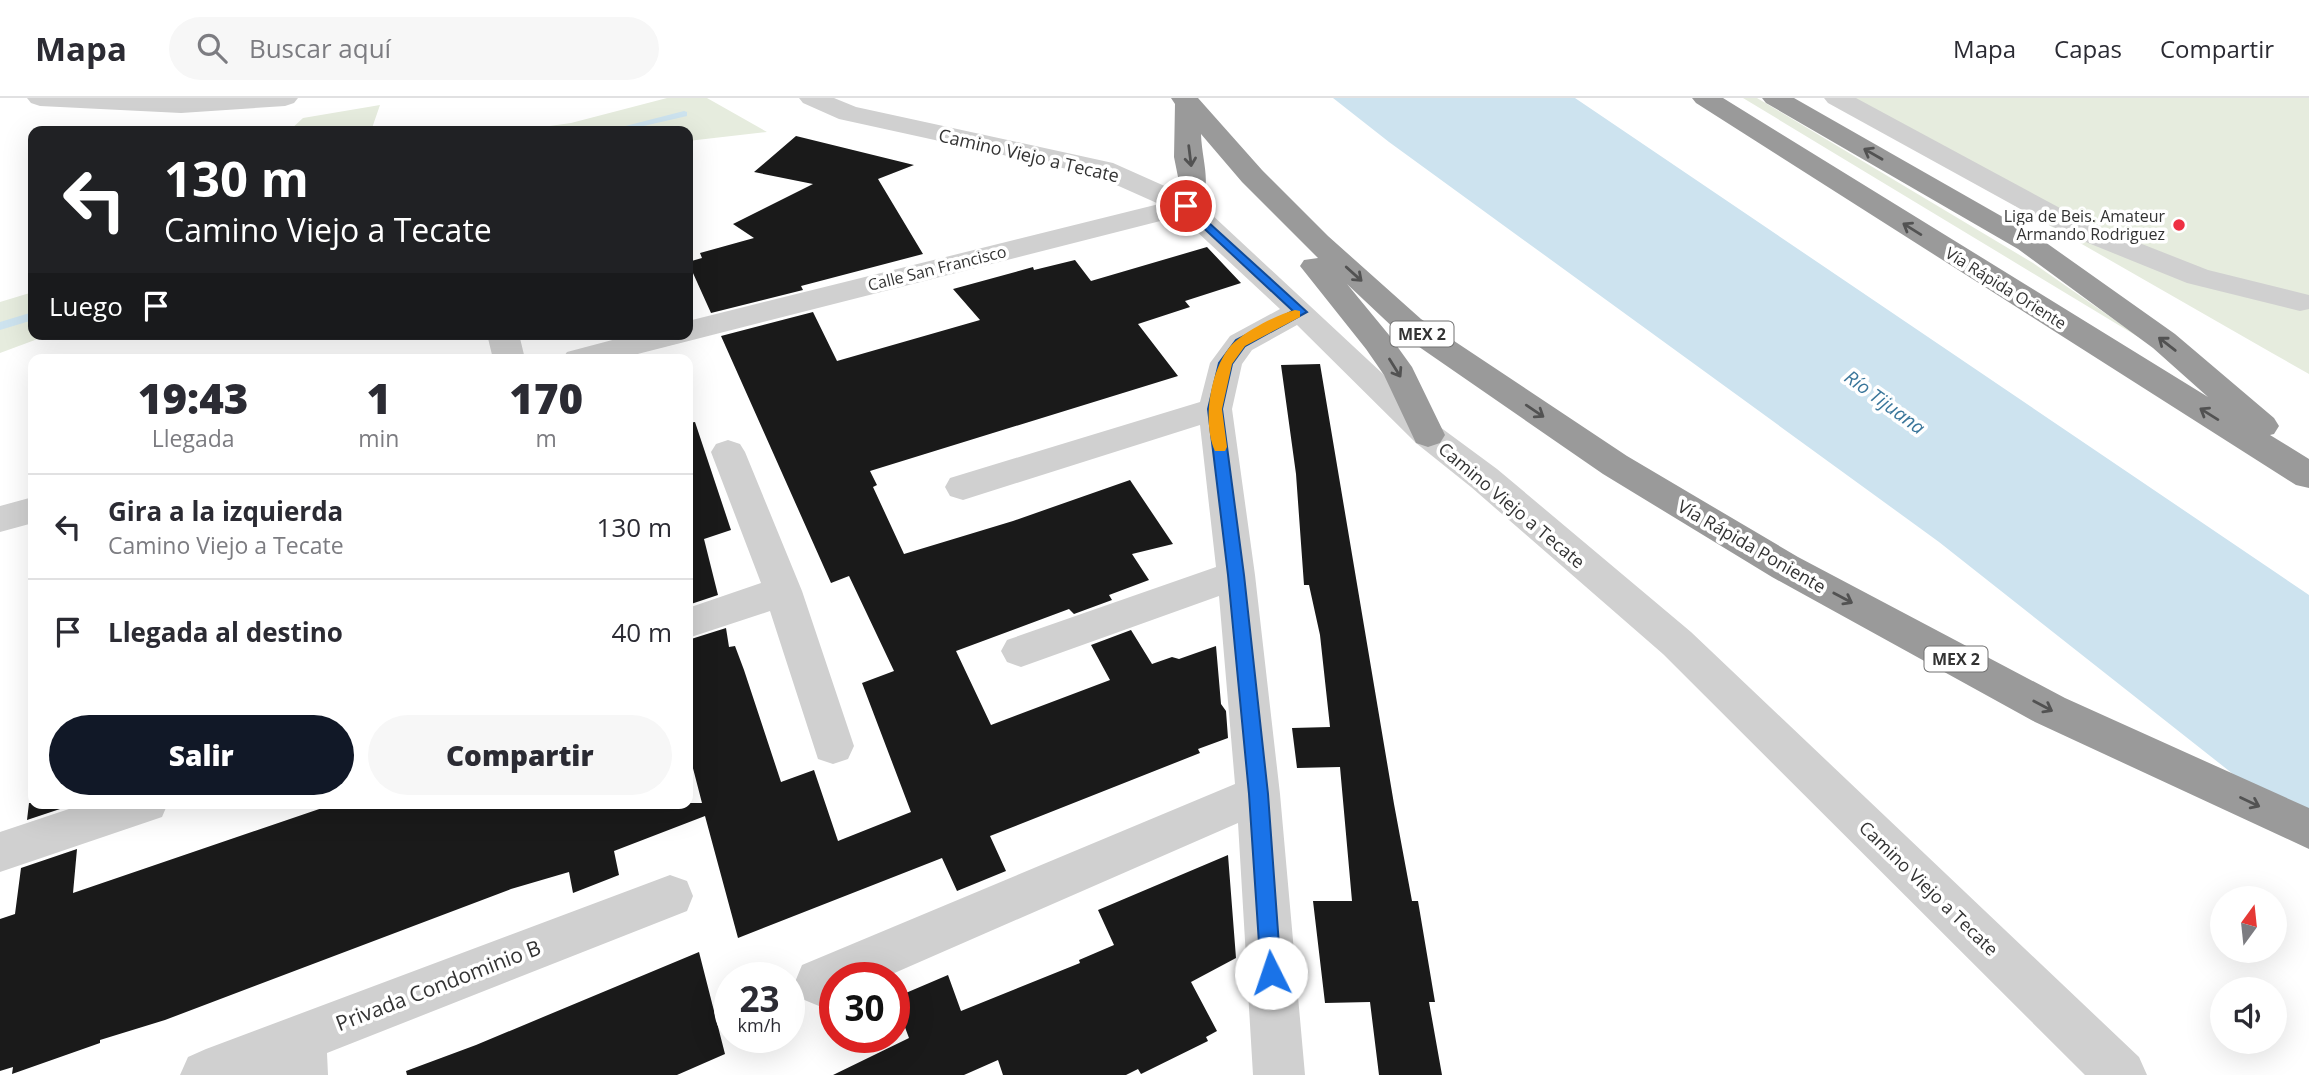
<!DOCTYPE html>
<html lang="es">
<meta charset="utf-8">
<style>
body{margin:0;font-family:"Open Sans",sans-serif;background:#f7f7f7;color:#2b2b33;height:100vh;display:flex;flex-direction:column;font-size:26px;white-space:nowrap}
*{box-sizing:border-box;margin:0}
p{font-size:23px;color:#7c7c81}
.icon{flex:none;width:38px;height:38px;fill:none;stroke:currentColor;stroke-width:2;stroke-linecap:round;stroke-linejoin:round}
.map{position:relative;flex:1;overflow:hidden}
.side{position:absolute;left:28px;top:256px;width:665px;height:455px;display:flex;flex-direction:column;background:#fff;border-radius:14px;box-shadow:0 7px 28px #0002}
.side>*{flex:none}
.banner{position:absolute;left:28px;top:28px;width:665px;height:214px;border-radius:14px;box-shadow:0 7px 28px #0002;background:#202124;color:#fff;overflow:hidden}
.needle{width:46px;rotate:15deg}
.tools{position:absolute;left:2210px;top:788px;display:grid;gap:14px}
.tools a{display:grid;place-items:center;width:77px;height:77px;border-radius:50%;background:#fff;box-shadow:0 7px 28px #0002;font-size:35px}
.speed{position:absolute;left:714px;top:864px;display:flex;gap:14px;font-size:35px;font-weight:700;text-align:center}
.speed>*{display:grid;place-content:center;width:91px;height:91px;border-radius:50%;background:#fff;box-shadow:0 7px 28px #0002;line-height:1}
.speed small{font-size:18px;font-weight:400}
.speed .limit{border:10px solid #d22;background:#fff;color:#111}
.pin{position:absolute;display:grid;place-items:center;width:60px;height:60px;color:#fff;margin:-30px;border:4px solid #fff;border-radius:50%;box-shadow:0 2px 7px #0007}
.me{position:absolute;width:77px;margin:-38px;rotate:356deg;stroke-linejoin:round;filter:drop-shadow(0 0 5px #0008)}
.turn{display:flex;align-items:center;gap:24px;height:147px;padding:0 21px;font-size:32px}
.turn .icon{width:91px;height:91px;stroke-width:2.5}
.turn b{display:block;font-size:49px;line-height:60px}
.then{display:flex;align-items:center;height:66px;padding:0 21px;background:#0003;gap:14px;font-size:26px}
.eta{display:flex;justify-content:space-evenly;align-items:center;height:119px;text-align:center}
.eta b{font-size:42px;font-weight:800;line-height:49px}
.button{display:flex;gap:14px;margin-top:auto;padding:14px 21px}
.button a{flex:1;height:80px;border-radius:42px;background:#111827;color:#fff;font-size:28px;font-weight:800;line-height:80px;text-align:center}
.button a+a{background:#f7f7f7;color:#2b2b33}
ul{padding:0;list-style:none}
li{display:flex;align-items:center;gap:21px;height:105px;padding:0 21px;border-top:2px solid #e1e1e2}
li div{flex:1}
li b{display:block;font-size:26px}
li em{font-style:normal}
header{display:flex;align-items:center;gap:42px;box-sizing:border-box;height:98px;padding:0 35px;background:#fff;border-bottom:2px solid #e1e1e2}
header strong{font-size:33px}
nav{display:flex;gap:38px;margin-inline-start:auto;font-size:24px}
.search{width:490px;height:63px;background:#f7f7f7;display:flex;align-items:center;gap:18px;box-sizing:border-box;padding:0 24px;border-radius:38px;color:#7c7c81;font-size:26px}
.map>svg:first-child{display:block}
</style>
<header>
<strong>Mapa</strong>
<div class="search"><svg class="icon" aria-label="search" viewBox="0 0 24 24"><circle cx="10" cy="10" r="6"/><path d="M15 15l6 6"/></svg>Buscar aquí</div>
<nav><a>Mapa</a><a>Capas</a><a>Compartir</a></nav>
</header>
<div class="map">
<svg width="2309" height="977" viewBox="0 0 2309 977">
<rect width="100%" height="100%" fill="#fff"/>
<!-- green -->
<path fill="#e6ecde" d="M 667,0 L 707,0 L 767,34 L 688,43 L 688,33 L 514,33 L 571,25 Z
M 1743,0 L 1757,0 L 2033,165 L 2145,243 Z
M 1827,0 L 2309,0 L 2309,276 L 2272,255 Z
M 380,7 L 371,33 L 289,33 L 303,20 Z
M 33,194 L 33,236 L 51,236 L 0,255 L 0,204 Z"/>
<!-- water -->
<path fill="#cde3ef" d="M 1333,0 L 1575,0 L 2309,497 L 2309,736 L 1939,444 L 1389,44 Z"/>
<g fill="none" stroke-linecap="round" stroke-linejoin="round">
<!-- stream -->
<path fill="#cde3ef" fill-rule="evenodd" d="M 684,13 L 687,14 L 687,18 L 622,33 L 606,33 Z
M 33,214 L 33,222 L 0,232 L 0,224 Z"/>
</g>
<!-- building -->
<path fill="#1a1a1a" d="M 796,38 L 914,67 L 878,81 L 923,156 L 801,188 L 803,192 L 711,215 L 688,164 L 702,160 L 700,155 L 754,140 L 733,126 L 813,86 L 754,74 Z
M 1207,149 L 1241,185 L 1185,203 L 1190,209 L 1138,226 L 1178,278 L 870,373 L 877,387 L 873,389 L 904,456 L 1013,423 L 1130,382 L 1173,446 L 1132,456 L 1149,482 L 1109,497 L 1112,502 L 1074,516 L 1069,511 L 956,553 L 991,627 L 1110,582 L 1091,547 L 1131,532 L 1152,566 L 1172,559 L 1179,561 L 1216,548 L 1221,606 L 1226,613 L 1228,640 L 1198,651 L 1200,655 L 990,738 L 1006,773 L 957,793 L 942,760 L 738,840 L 705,718 L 614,753 L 619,777 L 573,795 L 569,774 L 511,791 L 165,922 L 100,942 L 100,945 L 12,976 L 13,969 L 0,973 L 0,821 L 15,816 L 21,770 L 77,751 L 73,795 L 334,706 L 334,711 L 354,705 L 702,705 L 688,651 L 688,542 L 726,530 L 729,549 L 735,548 L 744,572 L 781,684 L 814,672 L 838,743 L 911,714 L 862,585 L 894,573 L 849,478 L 831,485 L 721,238 L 813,214 L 837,263 L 980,222 L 953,191 L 1033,169 L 1034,172 L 1075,162 L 1091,183 Z
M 1320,266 L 1394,706 L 1412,803 L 1418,803 L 1435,904 L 1429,904 L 1442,977 L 1379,977 L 1370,904 L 1325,905 L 1313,803 L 1352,803 L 1340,669 L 1297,670 L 1292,630 L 1330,629 L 1320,537 L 1309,487 L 1304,487 L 1296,376 L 1281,267 Z
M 695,324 L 731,432 L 704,441 L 718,497 L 688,507 L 688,325 Z
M 29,705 L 78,705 L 27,722 Z
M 1228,757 L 1236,860 L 1191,884 L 1217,933 L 1206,939 L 1208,943 L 1141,976 L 1138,971 L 1126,977 L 1003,977 L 998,962 L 964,977 L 833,977 L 909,940 L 894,900 L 948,877 L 961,913 L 1080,865 L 1079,862 L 1114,847 L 1098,812 Z
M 699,854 L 725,956 L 677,977 L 407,977 L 406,973 L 476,947 Z"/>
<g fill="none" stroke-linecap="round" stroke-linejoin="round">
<!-- minor -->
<path fill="#d0d0d0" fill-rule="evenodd" d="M 27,0 L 298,0 L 294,5 L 285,8 L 181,15 L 40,8 L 31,5 Z
M 799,0 L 834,0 L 856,9 L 1113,65 L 1196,102 L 1440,329 L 1497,371 L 1691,534 L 2139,959 L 2147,977 L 2085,977 L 1663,556 L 1471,389 L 1416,345 L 1297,227 L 1252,252 L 1242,266 L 1232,311 L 1255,477 L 1280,696 L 1305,977 L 1253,977 L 1238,725 L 883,880 L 835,880 L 835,901 L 819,908 L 802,901 L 795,884 L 802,867 L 1235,686 L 1219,498 L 1021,569 L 1007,564 L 1001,553 L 1007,542 L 1216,469 L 1200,327 L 963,402 L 950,398 L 945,389 L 950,380 L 1200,304 L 1210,265 L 1230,238 L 1280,211 L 1180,118 L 618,261 L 562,261 L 567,254 L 635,236 L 688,236 L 688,223 L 1159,106 L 1094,77 L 839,21 L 803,5 Z
M 1824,0 L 1856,0 L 2086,124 L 2208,172 L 2309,197 L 2309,211 L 2300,213 L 2187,185 L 2066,136 L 1828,5 Z
M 487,236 L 519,236 L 525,261 L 493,261 Z
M 728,342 L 740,346 L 745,354 L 802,493 L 854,648 L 848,661 L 833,666 L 818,661 L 770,513 L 688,540 L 688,510 L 761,485 L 711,354 L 716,346 Z
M 33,399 L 33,425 L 0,434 L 0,408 Z
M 87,705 L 168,705 L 162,719 L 0,774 L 0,734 Z
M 670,777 L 687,783 L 693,798 L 687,813 L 327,955 L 328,977 L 180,977 L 188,959 L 206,951 Z"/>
<!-- highway -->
<path fill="#9a9a9a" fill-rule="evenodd" d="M 1171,0 L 1198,0 L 1262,72 L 1328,138 L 1421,221 L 1627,358 L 1798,459 L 2065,600 L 2309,710 L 2309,751 L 2035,624 L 1772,479 L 1603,376 L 1399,235 L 1347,186 L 1389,237 L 1412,269 L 1445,337 L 1440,345 L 1428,349 L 1416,345 L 1384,277 L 1366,251 L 1300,168 L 1304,162 L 1318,160 L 1242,84 L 1201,36 C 1202,66 1214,88 1196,114 L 1186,117 L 1176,114 L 1172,108 L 1180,89 L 1174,59 L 1175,6 Z
M 1692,0 L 1723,0 L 2208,299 L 2153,250 L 2018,151 L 1766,5 L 1762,0 L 1794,0 L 2038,139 L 2175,236 L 2274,320 L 2279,328 L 2274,336 L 2270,337 L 2309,361 L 2309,390 L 2296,387 L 1696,5 Z"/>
</g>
<!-- one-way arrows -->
<defs><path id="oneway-shaft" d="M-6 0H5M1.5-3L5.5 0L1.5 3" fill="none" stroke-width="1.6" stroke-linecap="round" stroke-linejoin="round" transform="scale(1.75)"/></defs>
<g stroke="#525252">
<use href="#oneway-shaft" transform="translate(1873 56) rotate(-150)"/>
<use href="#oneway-shaft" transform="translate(1190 58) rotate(83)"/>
<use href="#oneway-shaft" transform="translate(1912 131) rotate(-148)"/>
<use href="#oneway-shaft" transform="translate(1354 176) rotate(42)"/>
<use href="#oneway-shaft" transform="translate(2167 246) rotate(-142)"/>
<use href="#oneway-shaft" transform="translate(1395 270) rotate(58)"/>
<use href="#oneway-shaft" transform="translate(1535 313) rotate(34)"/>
<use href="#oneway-shaft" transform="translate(2209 316) rotate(-148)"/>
<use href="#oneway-shaft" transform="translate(1843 500) rotate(28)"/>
<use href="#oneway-shaft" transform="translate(2043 608) rotate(28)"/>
<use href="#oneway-shaft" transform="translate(2250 704) rotate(25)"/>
</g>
<!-- route -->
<path fill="#1a73e8" stroke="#114b97" stroke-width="2" d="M 1186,104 L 1307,214 L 1245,248 L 1232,266 L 1222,311 L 1244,477 L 1268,696 L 1281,875 L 1279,882 L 1271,884 L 1264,882 L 1261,875 L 1249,696 L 1228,477 L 1208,311 L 1219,265 L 1236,242 L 1293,213 L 1182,110 L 1180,108 Z"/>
<!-- slow -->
<path fill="#f59e0b" d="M 1295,212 L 1300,213 L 1300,219 L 1245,248 L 1232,266 L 1222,311 L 1227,349 L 1225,353 L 1215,353 C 1201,324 1211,262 1237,242 C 1252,230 1277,217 1295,212 Z"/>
<!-- markers -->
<circle fill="#ee3042" stroke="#fff" stroke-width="2.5" cx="2179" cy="127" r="7"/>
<g text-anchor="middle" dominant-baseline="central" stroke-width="7" stroke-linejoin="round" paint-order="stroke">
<!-- far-poi labels -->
<g font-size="16" fill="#333" stroke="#fff" text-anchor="end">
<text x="2165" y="118">Liga de Beis. Amateur<tspan x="2165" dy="18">Armando Rodriguez</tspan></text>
</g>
<!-- far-street labels -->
<g font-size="16" fill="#333" stroke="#fff">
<text transform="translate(937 170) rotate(-14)">Calle San Francisco</text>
<text transform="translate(2006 190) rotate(32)">Vía Rápida Oriente</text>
</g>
<!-- shield labels -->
<g fill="#fff" stroke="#707070" stroke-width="2">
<rect x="1390.5" y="223.5" width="63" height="25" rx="5"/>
<rect x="1924.5" y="548.5" width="63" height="25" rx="5"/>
</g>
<g font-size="16" font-weight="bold" fill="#333">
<text x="1422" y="236">MEX 2</text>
<text x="1956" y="561">MEX 2</text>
</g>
<!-- street labels -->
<g font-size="18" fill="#333" stroke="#fff">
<text transform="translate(1029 57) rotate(13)">Camino Viejo a Tecate</text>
<text transform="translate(1512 407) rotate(40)">Camino Viejo a Tecate</text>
<text transform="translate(1752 448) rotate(30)">Vía Rápida Poniente</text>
<text transform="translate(1929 790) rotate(44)">Camino Viejo a Tecate</text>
</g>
<!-- water labels -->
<g font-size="19" font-style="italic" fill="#3b779b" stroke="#fff">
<text transform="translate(1885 304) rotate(36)">Río Tijuana</text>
</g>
<!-- near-street labels -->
<g font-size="21" fill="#333" stroke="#fff">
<text transform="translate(438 887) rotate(-21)">Privada Condominio B</text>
</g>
</g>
</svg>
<div class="tools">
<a><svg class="needle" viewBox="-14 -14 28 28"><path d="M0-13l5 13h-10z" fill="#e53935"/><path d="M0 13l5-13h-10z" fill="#7c7c81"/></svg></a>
<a><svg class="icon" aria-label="sound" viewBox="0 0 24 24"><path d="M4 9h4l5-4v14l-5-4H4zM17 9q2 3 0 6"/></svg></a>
</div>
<div class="speed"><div>23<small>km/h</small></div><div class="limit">30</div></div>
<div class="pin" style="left:1186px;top:108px;background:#d93025"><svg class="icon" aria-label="arrive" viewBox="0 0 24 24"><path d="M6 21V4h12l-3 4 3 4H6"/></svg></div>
<svg class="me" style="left:1271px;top:875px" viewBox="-20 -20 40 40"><circle r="19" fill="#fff"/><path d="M0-13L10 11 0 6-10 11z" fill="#1a73e8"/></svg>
<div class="banner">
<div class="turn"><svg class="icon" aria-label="left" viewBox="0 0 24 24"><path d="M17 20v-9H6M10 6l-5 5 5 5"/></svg><div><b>130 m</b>Camino Viejo a Tecate</div></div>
<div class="then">Luego<svg class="icon" aria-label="arrive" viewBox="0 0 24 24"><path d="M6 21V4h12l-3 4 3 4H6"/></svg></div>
</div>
<section class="side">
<div class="eta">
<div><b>19:43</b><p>Llegada</p></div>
<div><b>1</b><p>min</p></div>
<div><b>170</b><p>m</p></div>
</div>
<ul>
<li><svg class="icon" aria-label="left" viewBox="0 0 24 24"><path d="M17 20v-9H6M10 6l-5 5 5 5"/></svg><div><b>Gira a la izquierda</b><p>Camino Viejo a Tecate</p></div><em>130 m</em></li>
<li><svg class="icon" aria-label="arrive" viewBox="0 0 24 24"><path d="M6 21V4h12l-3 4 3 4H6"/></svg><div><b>Llegada al destino</b></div><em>40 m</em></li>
</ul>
<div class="button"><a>Salir</a><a>Compartir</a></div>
</section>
</div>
